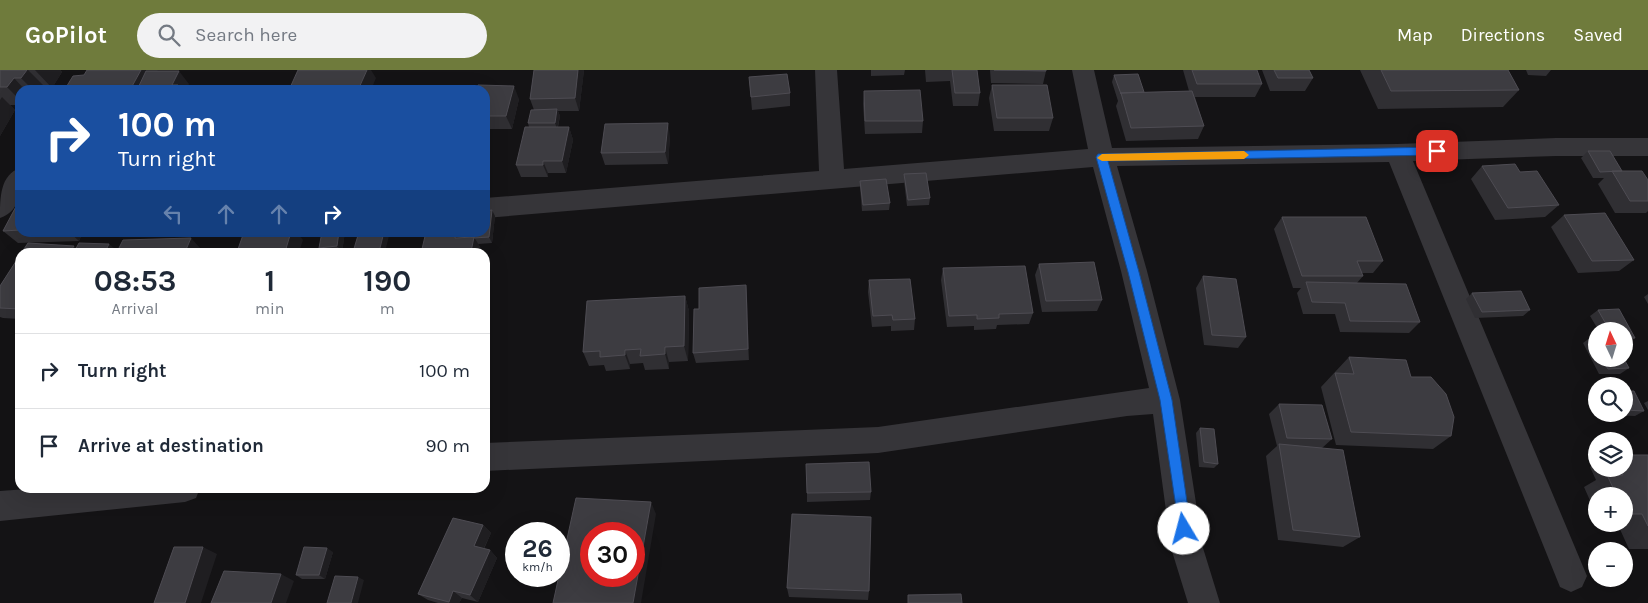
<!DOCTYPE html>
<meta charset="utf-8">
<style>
body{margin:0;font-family:Karla,sans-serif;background:#f2f2f3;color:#1f2937;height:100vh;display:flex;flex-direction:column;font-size:19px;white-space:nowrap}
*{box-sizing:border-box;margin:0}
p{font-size:16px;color:#747a83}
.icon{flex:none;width:28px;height:28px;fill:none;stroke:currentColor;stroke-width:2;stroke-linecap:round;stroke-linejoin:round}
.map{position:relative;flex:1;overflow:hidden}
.drawer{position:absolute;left:15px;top:178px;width:475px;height:245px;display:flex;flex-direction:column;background:#fff;border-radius:15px;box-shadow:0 5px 20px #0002}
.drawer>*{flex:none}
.banner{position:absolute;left:15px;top:15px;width:475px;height:152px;border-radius:15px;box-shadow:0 5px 20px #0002;background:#1a4fa0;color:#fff;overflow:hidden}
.needle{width:32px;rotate:356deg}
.tools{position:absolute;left:1588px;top:252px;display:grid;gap:10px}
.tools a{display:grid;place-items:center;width:45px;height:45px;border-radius:50%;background:#fff;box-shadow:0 5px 20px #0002;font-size:25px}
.speed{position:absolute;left:505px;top:452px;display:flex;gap:10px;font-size:25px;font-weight:700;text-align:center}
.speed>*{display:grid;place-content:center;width:65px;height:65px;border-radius:50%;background:#fff;box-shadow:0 5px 20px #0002;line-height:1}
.speed small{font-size:12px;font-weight:400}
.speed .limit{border:8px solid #d22;background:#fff;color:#111}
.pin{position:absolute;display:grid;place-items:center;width:42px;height:42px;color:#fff;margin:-21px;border-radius:10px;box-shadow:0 2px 8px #0006}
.me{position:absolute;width:55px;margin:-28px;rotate:352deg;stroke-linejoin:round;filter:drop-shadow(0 0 4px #0008)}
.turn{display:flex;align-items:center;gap:18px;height:105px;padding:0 20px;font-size:22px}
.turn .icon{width:65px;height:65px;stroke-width:2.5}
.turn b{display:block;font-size:35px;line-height:42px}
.lanes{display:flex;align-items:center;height:48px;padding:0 20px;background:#0003;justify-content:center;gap:25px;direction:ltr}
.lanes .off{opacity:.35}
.eta{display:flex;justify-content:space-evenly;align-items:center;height:85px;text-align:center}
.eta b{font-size:30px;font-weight:700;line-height:35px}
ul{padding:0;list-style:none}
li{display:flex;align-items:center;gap:15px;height:75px;padding:0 20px;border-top:1px solid #e0e1e3}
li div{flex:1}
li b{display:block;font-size:19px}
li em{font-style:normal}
header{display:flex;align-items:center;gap:30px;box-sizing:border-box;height:70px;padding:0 25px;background:#6f7b3c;color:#fff}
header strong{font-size:24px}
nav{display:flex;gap:28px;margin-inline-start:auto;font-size:18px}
.search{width:350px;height:45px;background:#f2f2f3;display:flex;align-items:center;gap:12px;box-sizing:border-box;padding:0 18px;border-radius:28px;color:#747a83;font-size:19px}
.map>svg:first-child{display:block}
</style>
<header>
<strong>GoPilot</strong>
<div class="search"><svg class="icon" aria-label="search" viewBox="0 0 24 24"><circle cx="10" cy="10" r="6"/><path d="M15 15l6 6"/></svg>Search here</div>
<nav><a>Map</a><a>Directions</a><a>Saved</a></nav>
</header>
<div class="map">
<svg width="1648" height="533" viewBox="0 0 1648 533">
<rect width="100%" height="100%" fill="#141315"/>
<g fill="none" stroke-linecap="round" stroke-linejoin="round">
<!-- minor -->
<path fill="#363539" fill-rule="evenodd" d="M 815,0 L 837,0 L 844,99 L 1088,79 L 1072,0 L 1094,0 L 1112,78 L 1397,74 L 1556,68 L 1648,68 L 1648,86 L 1556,86 L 1413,91 L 1587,506 L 1582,517 L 1571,522 L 1560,517 L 1389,92 L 1117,96 L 1147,201 L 1180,330 L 1203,478 L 1220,533 L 1188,533 L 1171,478 L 1153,344 L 1127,346 L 878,383 L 485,401 L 485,373 L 878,357 L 1149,318 L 1121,201 L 1093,97 L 485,148 L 485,128 L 819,101 Z
M 20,98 C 20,118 23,140 0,148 C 0,128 0,105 20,98 Z
M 41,418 L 200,418 L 196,428 L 185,432 L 0,451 L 0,421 Z"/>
</g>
<!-- wall -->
<path fill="#302f33" d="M 0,0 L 60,0 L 62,2 L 52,18 L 45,17 L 43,20 L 20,20 L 20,35 L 10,35 L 15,40 L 0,66 Z
M 534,0 L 584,0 L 579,41 L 558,41 L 560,46 L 558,57 L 569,57 L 573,70 L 566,103 L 548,103 L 548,107 L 521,107 L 516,95 L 529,57 L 528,53 L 534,40 L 530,29 Z
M 871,0 L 905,0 L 904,5 L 871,6 Z
M 925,0 L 977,0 L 980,23 L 978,36 L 953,36 L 950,11 L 926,12 Z
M 990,0 L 1046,0 L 1046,1 L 1043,14 L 991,13 Z
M 1183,0 L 1257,0 L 1262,14 L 1255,27 L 1195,27 L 1204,56 L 1198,69 L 1126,71 L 1116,36 L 1118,31 L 1112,12 L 1114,5 L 1144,22 L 1189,21 Z
M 1262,0 L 1309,0 L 1313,8 L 1305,21 L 1270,21 Z
M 1360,0 L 1508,0 L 1519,20 L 1503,37 L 1378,39 Z
M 1526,0 L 1551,0 L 1546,6 L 1528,5 Z
M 749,7 L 790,23 L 790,36 L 752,40 Z
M 992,15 L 1053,48 L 1049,61 L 994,61 L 989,28 Z
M 485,20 L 519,29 L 512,59 L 485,59 Z
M 864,21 L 923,51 L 922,63 L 865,64 L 863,34 Z
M 670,66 L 668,94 L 605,95 L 601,83 Z
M 1588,81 L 1622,101 L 1648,110 L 1648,141 L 1646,143 L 1615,143 L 1598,114 L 1604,108 L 1593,108 L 1581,88 Z
M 1482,96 L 1520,102 L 1559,135 L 1545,147 L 1495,150 L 1471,109 Z
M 904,104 L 930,128 L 929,135 L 907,136 L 904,111 Z
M 860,111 L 890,133 L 889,140 L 862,141 L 860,117 Z
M 20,129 L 20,162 L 83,162 L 79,171 L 18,173 L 3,161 Z
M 1564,145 L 1634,190 L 1619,201 L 1578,203 L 1551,157 Z
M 495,146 L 492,173 L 478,174 L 483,182 L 422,179 L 462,162 L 464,167 L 471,167 Z
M 1282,147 L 1383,191 L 1373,203 L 1362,203 L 1363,206 L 1357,213 L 1420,252 L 1409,263 L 1340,262 L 1335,244 L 1303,244 L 1297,223 L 1301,218 L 1293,218 L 1274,159 Z
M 322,162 L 345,162 L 342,182 L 323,182 L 319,178 Z
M 20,185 L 20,249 L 3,248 L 0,247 L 0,216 Z
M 1039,194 L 1102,230 L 1097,241 L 1042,242 L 1035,205 Z
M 943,198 L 1033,243 L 1029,254 L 997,255 L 996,259 L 974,260 L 974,256 L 947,257 L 941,210 Z
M 1203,206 L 1246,267 L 1238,278 L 1204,275 L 1196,218 Z
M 869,210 L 915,249 L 914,260 L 891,261 L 891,256 L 872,257 L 868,222 Z
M 746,215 L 747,226 L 749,290 L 696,293 L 693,283 L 699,239 Z
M 1472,223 L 1530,240 L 1523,246 L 1475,248 L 1466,229 Z
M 1648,224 L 1648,234 L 1644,227 Z
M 685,226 L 689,241 L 688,291 L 669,292 L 669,299 L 645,300 L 643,293 L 630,294 L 630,299 L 606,301 L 604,295 L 589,296 L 583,282 Z
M 1598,240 L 1635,268 L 1627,273 L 1624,274 L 1624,261 L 1599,261 L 1590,246 Z
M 1591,267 L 1596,267 L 1596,289 L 1624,289 L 1629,298 L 1620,304 L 1599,304 L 1583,273 Z
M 1349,287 L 1411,307 L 1451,366 L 1433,379 L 1336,375 L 1321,317 Z
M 1624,321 L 1644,341 L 1635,346 L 1610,345 L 1609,344 L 1624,344 Z
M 1648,331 L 1648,340 L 1644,333 Z
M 1279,334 L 1332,369 L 1322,378 L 1360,467 L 1343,477 L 1278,470 L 1266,386 L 1277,376 L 1269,344 Z
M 1200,358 L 1218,394 L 1214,398 L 1199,397 L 1196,363 Z
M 1648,385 L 1648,479 L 1629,479 L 1618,455 L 1602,455 L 1601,454 L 1624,454 L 1624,426 L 1596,426 L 1596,444 L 1584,417 L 1596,410 L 1590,397 L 1596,394 L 1596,399 L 1624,399 Z
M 871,422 L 870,430 L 807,432 L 807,423 Z
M 483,455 L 491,463 L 484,479 L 490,480 L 497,488 L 478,532 L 462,528 L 459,533 L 438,533 L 428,530 L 418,524 Z
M 333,482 L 325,509 L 302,509 L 296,505 Z
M 787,518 L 869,521 L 868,530 L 789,527 Z"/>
<!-- shaded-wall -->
<path fill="#1f1e21" d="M 27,0 L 28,0 L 45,17 L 43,20 L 33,20 L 21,8 Z
M 35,0 L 60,0 L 62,2 L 52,18 Z
M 141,0 L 157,0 L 158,1 L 148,20 L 130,20 Z
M 367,0 L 371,0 L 376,8 L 371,20 L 358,20 Z
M 578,0 L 584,0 L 579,41 L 575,28 Z
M 179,1 L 189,14 L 186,20 L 175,20 L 172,15 Z
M 14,8 L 25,20 L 20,20 L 20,30 L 7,17 Z
M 514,16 L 519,29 L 512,59 L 506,46 Z
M 2,27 L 15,40 L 0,66 L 0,30 Z
M 557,39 L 560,46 L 557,59 L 555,53 Z
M 668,53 L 670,66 L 668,94 L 665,82 Z
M 569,57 L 573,70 L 566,103 L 562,91 Z
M 543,91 L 548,103 L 548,107 L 543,95 Z
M 492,140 L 495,146 L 492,173 L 489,167 Z
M 69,162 L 83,162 L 79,171 Z
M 291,162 L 297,162 L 303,170 L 299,182 L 285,182 Z
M 339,162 L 345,162 L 342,182 L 337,176 Z
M 384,162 L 390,162 L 385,182 L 379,182 Z
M 456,162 L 462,162 L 467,172 L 455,168 Z
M 474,167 L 483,182 L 471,182 Z
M 191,168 L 202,180 L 201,182 L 185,182 Z
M 109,174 L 119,182 L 105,182 Z
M 74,176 L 82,182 L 70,182 Z
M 746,215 L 747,226 L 749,290 L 748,279 Z
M 685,226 L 689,241 L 688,291 L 684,276 Z
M 665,277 L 669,292 L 669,299 L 665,284 Z
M 625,280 L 630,294 L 630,299 L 625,285 Z
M 651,432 L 656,444 L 641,533 L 633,533 Z
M 483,455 L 491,463 L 481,484 L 474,476 Z
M 203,477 L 217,484 L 201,533 L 185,533 Z
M 327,478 L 333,482 L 325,509 L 319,505 Z
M 490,480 L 497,488 L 478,532 L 470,525 Z
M 281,504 L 294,511 L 286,533 L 271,533 Z
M 358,507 L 364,510 L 358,533 L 351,533 Z
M 453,521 L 462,528 L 459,533 L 450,533 L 449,532 Z"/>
<!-- building -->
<path fill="#3d3c41" stroke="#4e4c53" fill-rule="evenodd" d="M 0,0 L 27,0 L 21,8 L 14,8 L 7,17 L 0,17 Z
M 87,0 L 141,0 L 130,20 L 76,20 L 76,19 L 65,19 L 73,6 L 84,5 Z
M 298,0 L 367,0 L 358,20 L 289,20 Z
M 534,0 L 578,0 L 575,28 L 530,29 Z
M 952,0 L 977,0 L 980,23 L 955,23 Z
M 994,0 L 1046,0 L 1046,1 Z
M 1192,0 L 1257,0 L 1262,14 L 1197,14 Z
M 1274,0 L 1309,0 L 1313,8 L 1278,8 Z
M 1381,0 L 1508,0 L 1519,20 L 1391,21 Z
M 146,1 L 179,1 L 172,15 L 178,15 L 175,20 L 137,20 Z
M 787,4 L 790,23 L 751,27 L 749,7 Z
M 1138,4 L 1144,22 L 1121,23 L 1121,24 L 1114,5 Z
M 478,15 L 514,16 L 506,46 L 485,46 L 485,20 L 477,20 Z
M 992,15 L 1047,15 L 1053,48 L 997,48 Z
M 920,20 L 923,51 L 865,51 L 864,21 Z
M 1192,21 L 1204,56 L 1131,58 L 1121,23 Z
M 557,39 L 555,53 L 528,53 L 531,40 Z
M 668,53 L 665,82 L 601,83 L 605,54 Z
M 525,57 L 569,57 L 562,91 L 543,91 L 543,95 L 516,95 Z
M 1588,81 L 1610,81 L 1622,101 L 1600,102 Z
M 1515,94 L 1520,102 L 1537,101 L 1559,135 L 1508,138 L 1482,96 Z
M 1612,101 L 1642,101 L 1648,110 L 1648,131 L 1630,131 Z
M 926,103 L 930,128 L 908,130 L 904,104 Z
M 886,109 L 890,133 L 863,135 L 860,111 Z
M 20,129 L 20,160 L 3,161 Z
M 492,140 L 489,167 L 474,168 L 474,167 L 471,167 L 471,162 L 485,162 L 485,141 Z
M 1605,143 L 1634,190 L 1592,191 L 1564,145 Z
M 1282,147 L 1366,147 L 1383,191 L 1357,191 L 1363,206 L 1302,206 Z
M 244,162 L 291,162 L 285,182 L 237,182 Z
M 322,162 L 339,162 L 337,176 L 319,178 Z
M 359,162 L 384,162 L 379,182 L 353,182 Z
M 426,162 L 456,162 L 455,168 L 474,167 L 471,182 L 405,182 L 405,180 L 422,179 Z
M 191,168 L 185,182 L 117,182 L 123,170 Z
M 28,173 L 74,176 L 70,182 L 22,182 Z
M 79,173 L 109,174 L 105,182 L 74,182 Z
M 20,185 L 20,239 L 0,238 L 0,216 Z
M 1094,192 L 1102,230 L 1046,231 L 1039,194 Z
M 1025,196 L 1033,243 L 999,244 L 999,248 L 977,249 L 977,245 L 949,246 L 943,198 Z
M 1203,206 L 1236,209 L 1246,267 L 1212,265 Z
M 910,209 L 915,249 L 893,250 L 892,245 L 873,246 L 869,210 Z
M 1306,212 L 1406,214 L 1420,252 L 1350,251 L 1345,233 L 1312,232 Z
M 746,215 L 748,279 L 693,283 L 694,239 L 699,239 L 699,218 Z
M 1521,221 L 1530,240 L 1482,242 L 1472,223 Z
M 685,226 L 684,276 L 665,277 L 665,284 L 640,286 L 641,279 L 625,280 L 625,285 L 600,287 L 600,281 L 583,282 L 587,231 Z
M 1619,239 L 1635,268 L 1624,268 L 1624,261 L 1610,261 L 1598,240 Z
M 1591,267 L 1596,267 L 1596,277 Z
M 1349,287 L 1406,290 L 1411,307 L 1431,307 L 1446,324 L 1454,347 L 1451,366 L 1351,362 L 1335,303 L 1354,304 Z
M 1602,289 L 1624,289 L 1629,298 L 1608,299 Z
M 1624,321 L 1634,321 L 1644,341 L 1624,340 Z
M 1279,334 L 1322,335 L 1332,369 L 1287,368 Z
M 1200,358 L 1214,359 L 1218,394 L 1204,392 Z
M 1279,374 L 1343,380 L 1360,467 L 1293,460 Z
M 1624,385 L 1648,385 L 1648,456 L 1642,444 L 1626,444 L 1624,440 L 1624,426 L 1617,426 L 1607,405 L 1623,405 L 1620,399 L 1624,399 Z
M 869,392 L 871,422 L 807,423 L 806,394 Z
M 576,428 L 651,432 L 633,533 L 553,533 ZM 591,464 L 634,464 L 634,506 L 591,506 Z
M 792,444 L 871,447 L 869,521 L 787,518 Z
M 453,448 L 483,455 L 474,476 L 490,480 L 470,525 L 453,521 L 449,532 L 418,524 Z
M 174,477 L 203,477 L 185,533 L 154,533 Z
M 304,477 L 327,478 L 319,505 L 296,505 Z
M 224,501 L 281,504 L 271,533 L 211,533 Z
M 335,506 L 358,507 L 351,533 L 327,533 Z
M 961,524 L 962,533 L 908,533 L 908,525 Z"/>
<!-- route -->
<path fill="#1a73e8" stroke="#114b97" d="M 1437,77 L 1442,81 L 1437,85 L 1108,91 L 1139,202 L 1172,330 L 1191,459 L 1189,464 L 1184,465 L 1180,464 L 1160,330 L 1128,202 L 1096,87 L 1098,84 Z"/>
<!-- slow -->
<path fill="#f59e0b" d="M 1244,81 L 1249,85 L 1244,89 L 1102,91 L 1097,88 L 1102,84 Z"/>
</svg>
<div class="tools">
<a><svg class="needle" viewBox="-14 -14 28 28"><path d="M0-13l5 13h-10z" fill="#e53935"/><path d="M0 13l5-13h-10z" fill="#747a83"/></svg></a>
<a><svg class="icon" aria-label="search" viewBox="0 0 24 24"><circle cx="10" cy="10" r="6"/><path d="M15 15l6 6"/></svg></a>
<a><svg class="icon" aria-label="layers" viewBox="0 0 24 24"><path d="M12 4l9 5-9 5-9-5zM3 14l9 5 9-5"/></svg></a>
<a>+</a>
<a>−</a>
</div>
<div class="speed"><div>26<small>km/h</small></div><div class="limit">30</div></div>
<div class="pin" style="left:1437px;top:81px;background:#d93025"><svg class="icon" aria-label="arrive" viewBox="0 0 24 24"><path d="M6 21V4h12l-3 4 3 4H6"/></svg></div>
<svg class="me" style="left:1184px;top:459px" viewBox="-20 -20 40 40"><circle r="19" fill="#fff"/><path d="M0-13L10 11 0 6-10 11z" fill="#1a73e8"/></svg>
<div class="banner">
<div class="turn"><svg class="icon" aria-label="right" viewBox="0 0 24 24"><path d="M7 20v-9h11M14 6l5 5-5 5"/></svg><div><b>100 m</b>Turn right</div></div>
<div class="lanes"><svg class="icon off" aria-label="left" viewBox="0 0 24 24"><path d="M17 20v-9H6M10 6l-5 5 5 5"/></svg><svg class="icon off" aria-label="ahead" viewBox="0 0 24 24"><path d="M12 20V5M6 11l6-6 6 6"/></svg><svg class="icon off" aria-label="ahead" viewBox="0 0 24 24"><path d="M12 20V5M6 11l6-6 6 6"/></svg><svg class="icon" aria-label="right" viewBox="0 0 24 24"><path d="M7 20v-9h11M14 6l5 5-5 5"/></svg></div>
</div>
<section class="drawer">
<div class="eta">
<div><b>08:53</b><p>Arrival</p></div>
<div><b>1</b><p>min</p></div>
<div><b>190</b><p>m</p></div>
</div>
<ul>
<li><svg class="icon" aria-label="right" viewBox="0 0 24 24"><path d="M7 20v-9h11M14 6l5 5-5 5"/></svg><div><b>Turn right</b></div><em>100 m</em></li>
<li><svg class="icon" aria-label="arrive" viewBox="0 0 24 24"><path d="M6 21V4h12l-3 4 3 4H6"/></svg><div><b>Arrive at destination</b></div><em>90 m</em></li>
</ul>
</section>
</div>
